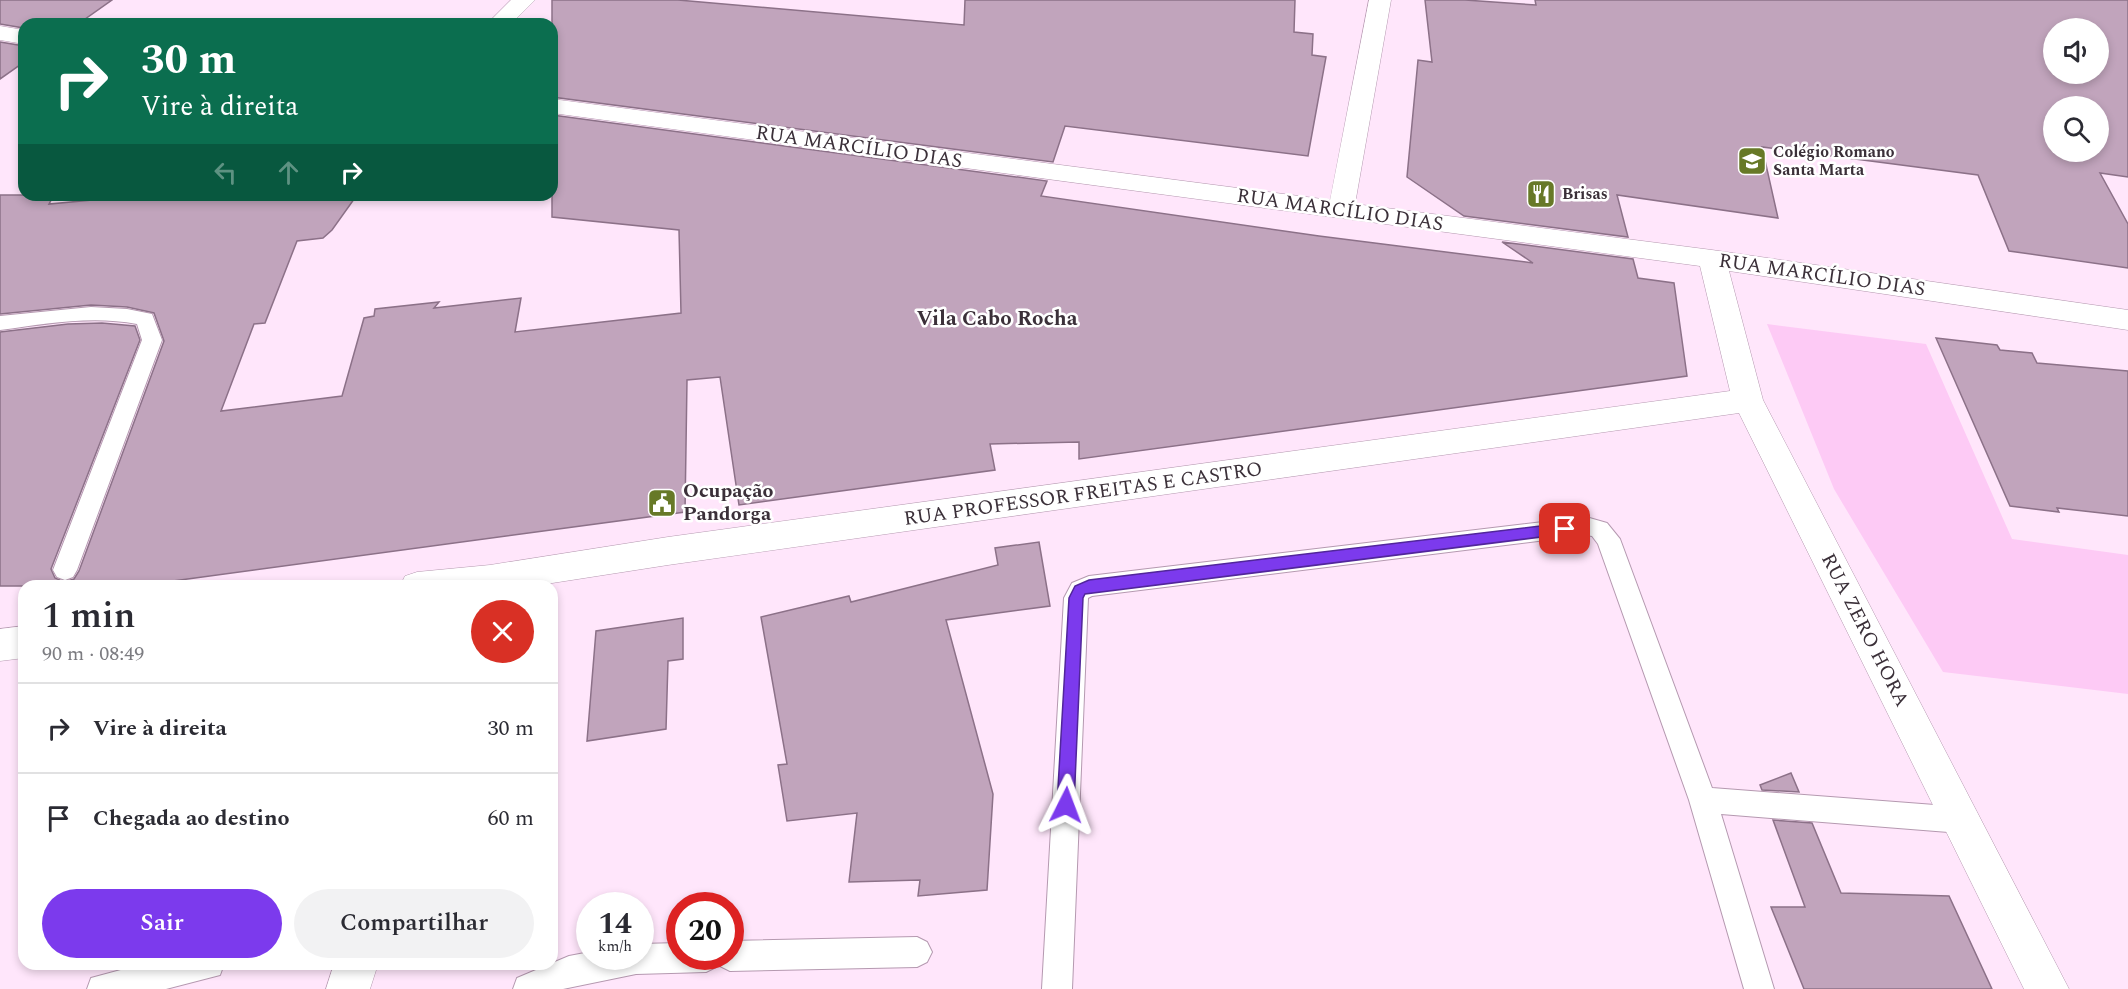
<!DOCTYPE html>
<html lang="pt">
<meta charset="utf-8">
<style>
body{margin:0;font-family:Spectral,serif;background:#f2f2f3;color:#2b2b33;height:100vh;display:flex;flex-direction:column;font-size:22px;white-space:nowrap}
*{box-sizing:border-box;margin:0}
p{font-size:20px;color:#7c7c81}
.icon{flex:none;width:33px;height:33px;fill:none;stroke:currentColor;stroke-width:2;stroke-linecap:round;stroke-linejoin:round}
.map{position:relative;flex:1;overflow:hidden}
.side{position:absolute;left:18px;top:580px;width:540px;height:390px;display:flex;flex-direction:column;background:#fff;border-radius:18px;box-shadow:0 3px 9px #0003}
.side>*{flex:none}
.banner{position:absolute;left:18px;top:18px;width:540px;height:183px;border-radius:18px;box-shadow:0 3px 9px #0003;background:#0b6e4f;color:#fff;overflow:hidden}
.controls{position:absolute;left:2043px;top:18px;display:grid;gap:12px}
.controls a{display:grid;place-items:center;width:66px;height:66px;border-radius:50%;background:#fff;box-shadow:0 3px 9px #0003;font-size:30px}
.speed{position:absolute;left:576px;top:892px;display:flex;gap:12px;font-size:30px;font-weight:700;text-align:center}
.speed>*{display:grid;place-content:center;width:78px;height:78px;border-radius:50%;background:#fff;box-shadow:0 3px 9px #0003;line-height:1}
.speed small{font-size:15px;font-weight:400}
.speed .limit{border:9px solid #d22;background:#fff;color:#111}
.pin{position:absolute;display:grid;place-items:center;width:51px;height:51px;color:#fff;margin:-26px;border-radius:12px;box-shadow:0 3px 9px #0006}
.me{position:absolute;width:66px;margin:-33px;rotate:3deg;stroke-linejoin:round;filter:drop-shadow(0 0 4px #0008)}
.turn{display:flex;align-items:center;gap:21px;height:126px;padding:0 24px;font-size:27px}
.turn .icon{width:78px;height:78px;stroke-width:2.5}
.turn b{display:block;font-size:42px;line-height:51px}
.lanes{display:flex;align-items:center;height:57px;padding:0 24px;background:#0003;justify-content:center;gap:30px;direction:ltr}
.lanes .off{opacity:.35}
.round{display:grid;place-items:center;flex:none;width:63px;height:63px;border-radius:32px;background:#f2f2f3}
.headline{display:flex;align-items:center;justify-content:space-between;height:102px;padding:0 24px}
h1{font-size:36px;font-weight:600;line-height:45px}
.action{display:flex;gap:12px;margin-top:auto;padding:12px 24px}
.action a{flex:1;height:69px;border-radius:36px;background:#7c3aed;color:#fff;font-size:24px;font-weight:600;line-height:69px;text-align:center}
.action a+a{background:#f2f2f3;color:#2b2b33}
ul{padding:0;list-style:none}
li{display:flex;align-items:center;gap:18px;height:90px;padding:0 24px;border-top:2px solid #e1e1e2}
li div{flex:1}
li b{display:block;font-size:22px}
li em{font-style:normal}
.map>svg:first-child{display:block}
</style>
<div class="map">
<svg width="2128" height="989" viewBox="0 0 2128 989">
<rect width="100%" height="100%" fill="#ffe6fb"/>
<!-- green -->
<path fill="#fdcaf5" d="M 1767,324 L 1926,344 L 2012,539 L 2128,555 L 2128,694 L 1943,672 L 1834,489 Z"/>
<!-- building -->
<path fill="#c1a4bc" stroke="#8c7188" stroke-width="1.5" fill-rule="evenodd" d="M 0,0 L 112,0 L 78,24 L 24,24 L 24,28 L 0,24 Z
M 552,0 L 678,0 L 964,25 L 965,0 L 1295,0 L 1294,32 L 1313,34 L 1312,55 L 1326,57 L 1308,156 L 1065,126 L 1053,162 L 552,97 Z
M 1425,0 L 1465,0 L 1536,5 L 1535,0 L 2128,0 L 2128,177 L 2100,173 L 2128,224 L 2128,268 L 2009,251 L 1978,175 L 1762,147 L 1778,218 L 1617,195 L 1628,237 L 1464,216 L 1407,177 L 1418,60 L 1432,62 ZM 2054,28 L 2098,28 L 2098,74 L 2054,74 ZM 2054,106 L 2098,106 L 2098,152 L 2054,152 Z
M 0,42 L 24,46 L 24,62 L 0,79 Z
M 552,115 L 1047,181 L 1041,196 L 1319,236 L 1533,263 L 1502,242 L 1633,259 L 1638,278 L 1674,283 L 1687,376 L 1079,459 L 1079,442 L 990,444 L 995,470 L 739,505 L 720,377 L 687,380 L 685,512 L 136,586 L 0,586 L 0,332 L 68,324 L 102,323 L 135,326 L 140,340 L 51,569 L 55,578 L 64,582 L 74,579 L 79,571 L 164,341 L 154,313 L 127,307 L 91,305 L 0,314 L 0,195 L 54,195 L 49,204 L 145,195 L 357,195 L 332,230 L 323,238 L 297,241 L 265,323 L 254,324 L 221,411 L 342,396 L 364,318 L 374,316 L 375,309 L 439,302 L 434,308 L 521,298 L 515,332 L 681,313 L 679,230 L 552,217 Z
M 1936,338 L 1997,345 L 2000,350 L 2032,353 L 2037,363 L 2128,371 L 2128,516 L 2057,508 L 2059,512 L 2010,506 Z
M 1039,542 L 1050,606 L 946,620 L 993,794 L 987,890 L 918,896 L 920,880 L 849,882 L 857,813 L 787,821 L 778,765 L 787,764 L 761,617 L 849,596 L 851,602 L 998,565 L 995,548 Z
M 683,618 L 683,659 L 668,661 L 666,729 L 587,741 L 596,631 Z
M 1791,773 L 1799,792 L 1762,790 L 1760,785 Z
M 1773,820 L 1812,823 L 1841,893 L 1949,896 L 1992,989 L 1804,989 L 1771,907 L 1805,907 Z"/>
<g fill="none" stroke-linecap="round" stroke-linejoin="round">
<!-- lane casing -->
<g stroke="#b599b0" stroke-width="2">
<path id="lane" d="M 91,307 L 127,309 L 152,314 L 162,340 L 77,570 L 73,577 L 65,580 L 57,577 L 53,570 L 142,340 L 137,324 C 91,315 45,324 0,330 L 0,316 Z
M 1586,517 L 1607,523 L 1620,539 L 1712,788 L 1961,807 L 1971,811 L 1975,820 L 1971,829 L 1961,833 L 1721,814 L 1774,989 L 1744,989 L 1689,800 L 1598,544 L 1592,536 L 1586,535 L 1092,596 L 1088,598 L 1072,989 L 1042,989 L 1064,598 L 1072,583 L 1089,576 Z
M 917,937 L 927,942 L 932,952 L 927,962 L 917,967 L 730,971 L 720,966 L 718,963 L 716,967 L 706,972 L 636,974 L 563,989 L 513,989 L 517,978 L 569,956 L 590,952 L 590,957 L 640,957 L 640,944 L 680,943 L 680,957 L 730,957 L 730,941 Z
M 143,964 L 224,964 L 220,975 L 166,989 L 87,989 L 91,978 Z"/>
</g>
<!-- street casing -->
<g stroke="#b599b0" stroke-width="1">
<path id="street" d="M 511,0 L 535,0 L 511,24 L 487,24 Z
M 1369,0 L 1391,0 L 1355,204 L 1712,250 L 2128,310 L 2128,330 L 1729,271 L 1763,400 L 2069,989 L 2024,989 L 1739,413 L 668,565 L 533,586 L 400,586 L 405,576 L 417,572 L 490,565 L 668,537 L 1730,391 L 1700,266 L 552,113 L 552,99 L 1330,200 Z
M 0,26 L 24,30 L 24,44 L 0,40 Z
M 24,626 L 24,658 L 0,661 L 0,629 Z
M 334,964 L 378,964 L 370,989 L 326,989 Z"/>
</g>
<!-- lane -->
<use href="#lane" fill="#fff" fill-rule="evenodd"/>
<!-- street -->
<use href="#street" fill="#fff" fill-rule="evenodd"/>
</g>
<!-- route -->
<path fill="#7c3aed" stroke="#51269a" stroke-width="1.5" d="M 1565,523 L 1570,525 L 1572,529 L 1570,533 L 1565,534 L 1085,594 L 1083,598 L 1074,805 L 1072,810 L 1066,813 L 1060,810 L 1057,805 L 1069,598 L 1075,586 L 1089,580 Z"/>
<!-- icons -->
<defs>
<g id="school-square" transform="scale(1.5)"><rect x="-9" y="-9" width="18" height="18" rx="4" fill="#677927" stroke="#fff"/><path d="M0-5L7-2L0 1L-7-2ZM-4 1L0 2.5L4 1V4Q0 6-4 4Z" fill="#fff"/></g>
<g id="restaurant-square" transform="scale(1.5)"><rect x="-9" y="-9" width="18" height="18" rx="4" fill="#677927" stroke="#fff"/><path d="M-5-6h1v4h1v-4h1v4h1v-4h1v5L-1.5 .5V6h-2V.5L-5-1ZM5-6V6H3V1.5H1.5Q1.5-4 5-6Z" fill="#fff"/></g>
<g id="civic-square" transform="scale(1.5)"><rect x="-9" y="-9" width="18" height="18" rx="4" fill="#677927" stroke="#fff"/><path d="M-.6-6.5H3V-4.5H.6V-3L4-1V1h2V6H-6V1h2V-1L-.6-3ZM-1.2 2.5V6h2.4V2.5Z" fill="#fff"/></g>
</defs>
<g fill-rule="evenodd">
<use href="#school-square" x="1752" y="161"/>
<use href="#restaurant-square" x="1541" y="194"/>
<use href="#civic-square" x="662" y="503"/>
</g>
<g text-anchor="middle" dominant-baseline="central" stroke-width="5" stroke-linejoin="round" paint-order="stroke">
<!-- far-poi labels -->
<g font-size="16" font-weight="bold" fill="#3b3039" stroke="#fff" text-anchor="start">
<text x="1773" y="152">Colégio Romano<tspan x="1773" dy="18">Santa Marta</tspan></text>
<text x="1562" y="194">Brisas</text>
</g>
<!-- street labels -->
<g font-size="20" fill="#3b3039" stroke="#fff">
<text transform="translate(859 147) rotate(8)">RUA MARCÍLIO DIAS</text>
<text transform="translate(1340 210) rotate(8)">RUA MARCÍLIO DIAS</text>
<text transform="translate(1822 275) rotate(8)">RUA MARCÍLIO DIAS</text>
<text transform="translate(1083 494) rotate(-8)">RUA PROFESSOR FREITAS E CASTRO</text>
<text transform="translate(1865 630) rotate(63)">RUA ZERO HORA</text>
</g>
<!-- poi labels -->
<g font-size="20" font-weight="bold" fill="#3b3039" stroke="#fff" text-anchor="start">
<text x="683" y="491">Ocupação<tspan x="683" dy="23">Pandorga</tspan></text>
</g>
<!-- neighbourhood labels -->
<g font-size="21" font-weight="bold" fill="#3b3039" stroke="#fff">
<text x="997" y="319">Vila Cabo Rocha</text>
</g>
</g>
</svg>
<div class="controls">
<a><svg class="icon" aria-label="sound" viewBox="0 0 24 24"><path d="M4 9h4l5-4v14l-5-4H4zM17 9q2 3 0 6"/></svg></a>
<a><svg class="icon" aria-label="search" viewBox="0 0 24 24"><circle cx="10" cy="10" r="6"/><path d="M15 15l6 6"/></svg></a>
</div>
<div class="speed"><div>14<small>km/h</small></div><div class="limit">20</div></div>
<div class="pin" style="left:1565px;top:529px;background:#d93025"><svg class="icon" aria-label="arrive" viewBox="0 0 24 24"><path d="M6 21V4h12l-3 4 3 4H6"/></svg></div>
<svg class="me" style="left:1066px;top:805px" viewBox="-20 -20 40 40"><path d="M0-17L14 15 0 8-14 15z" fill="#7c3aed" stroke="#fff" stroke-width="4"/></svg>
<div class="banner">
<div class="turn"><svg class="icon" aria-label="right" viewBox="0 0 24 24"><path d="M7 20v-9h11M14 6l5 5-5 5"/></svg><div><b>30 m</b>Vire à direita</div></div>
<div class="lanes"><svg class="icon off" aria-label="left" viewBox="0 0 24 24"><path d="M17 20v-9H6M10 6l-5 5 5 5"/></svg><svg class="icon off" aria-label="ahead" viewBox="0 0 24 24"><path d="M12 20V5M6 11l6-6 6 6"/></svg><svg class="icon" aria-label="right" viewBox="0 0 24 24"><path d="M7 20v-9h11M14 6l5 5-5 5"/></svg></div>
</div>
<section class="side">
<div class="headline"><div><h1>1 min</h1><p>90 m · 08:49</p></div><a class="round" style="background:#d93025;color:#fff"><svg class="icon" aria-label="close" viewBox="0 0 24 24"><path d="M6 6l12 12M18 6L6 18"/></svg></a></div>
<ul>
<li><svg class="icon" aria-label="right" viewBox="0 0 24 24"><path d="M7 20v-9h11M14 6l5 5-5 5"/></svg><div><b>Vire à direita</b></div><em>30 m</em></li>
<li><svg class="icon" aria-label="arrive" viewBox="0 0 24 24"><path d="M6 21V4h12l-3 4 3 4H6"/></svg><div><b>Chegada ao destino</b></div><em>60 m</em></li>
</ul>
<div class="action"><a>Sair</a><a>Compartilhar</a></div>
</section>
</div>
